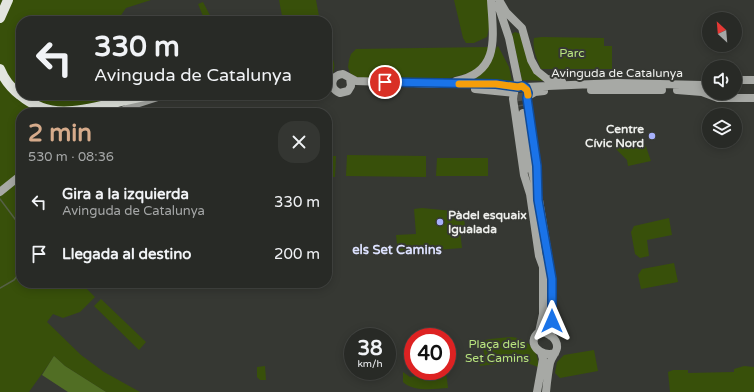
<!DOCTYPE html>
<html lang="es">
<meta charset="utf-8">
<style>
body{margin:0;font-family:"Varela Round",sans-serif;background:#343632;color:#f1f3f6;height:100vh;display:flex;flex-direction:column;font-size:15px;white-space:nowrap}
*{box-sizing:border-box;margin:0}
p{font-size:13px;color:#a5a7a7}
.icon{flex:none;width:22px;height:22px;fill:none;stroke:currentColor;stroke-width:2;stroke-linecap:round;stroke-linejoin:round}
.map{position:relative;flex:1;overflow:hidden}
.drawer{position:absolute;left:16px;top:108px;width:316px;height:180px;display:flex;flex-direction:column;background:#282a26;border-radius:16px;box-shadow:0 2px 10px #0003,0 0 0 1px #444643}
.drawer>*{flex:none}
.top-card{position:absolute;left:16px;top:16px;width:316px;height:84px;border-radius:16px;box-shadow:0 2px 10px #0003,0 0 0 1px #444643;background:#282a26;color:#f1f3f6;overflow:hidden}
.needle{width:26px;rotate:334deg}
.buttons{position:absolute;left:702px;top:12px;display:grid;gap:8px}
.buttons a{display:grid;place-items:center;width:40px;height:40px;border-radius:50%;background:#282a26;box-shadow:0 2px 10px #0003,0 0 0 1px #444643;font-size:20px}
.speed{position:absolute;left:344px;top:328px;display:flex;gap:8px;font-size:20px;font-weight:700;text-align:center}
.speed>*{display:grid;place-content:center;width:52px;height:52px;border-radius:50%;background:#282a26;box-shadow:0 2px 10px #0003,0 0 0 1px #444643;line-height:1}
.speed small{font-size:10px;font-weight:400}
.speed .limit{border:6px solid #d22;background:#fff;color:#111}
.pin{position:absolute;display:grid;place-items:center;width:34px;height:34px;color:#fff;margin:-17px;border:2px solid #fff;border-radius:50%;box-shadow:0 1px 4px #0007}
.me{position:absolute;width:44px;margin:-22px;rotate:0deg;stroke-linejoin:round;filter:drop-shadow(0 0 3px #0008)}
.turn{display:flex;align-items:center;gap:14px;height:84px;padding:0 12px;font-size:18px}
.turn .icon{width:52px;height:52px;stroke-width:2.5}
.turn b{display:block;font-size:28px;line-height:34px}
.round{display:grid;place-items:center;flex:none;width:42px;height:42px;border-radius:16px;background:#343632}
.overview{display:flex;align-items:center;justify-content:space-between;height:68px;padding:0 12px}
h1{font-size:24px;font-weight:700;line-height:30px;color:#d6ab8b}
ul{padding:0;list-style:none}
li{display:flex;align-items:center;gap:12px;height:52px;padding:0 12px}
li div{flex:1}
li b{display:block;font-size:15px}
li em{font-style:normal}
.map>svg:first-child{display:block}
</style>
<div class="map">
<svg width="754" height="392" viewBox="0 0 754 392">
<rect width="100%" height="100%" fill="#363833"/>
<!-- green -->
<path fill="#38500a" d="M 0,0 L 151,0 L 126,8 L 117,21 L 21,21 L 21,95 L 119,95 L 115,113 L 21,113 L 21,283 L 81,283 L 95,297 L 80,312 L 63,318 L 53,314 L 47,322 L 81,355 L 104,372 L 140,392 L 106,392 L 65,366 L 54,356 C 46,369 37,380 29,392 L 0,392 Z
M 279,0 L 316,0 L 319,16 L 292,21 L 283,21 Z
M 454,0 L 489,0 L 489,28 L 487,37 L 474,43 L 466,43 L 463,38 Z
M 203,2 L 213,21 L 205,21 L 198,4 Z
M 515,32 L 521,34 L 525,45 L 547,81 L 522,80 L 512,34 Z
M 542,37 L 604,38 L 604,46 L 612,46 L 612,69 L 541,69 C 537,59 532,49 534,38 Z
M 498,46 L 509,67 L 512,81 L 471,82 L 469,81 L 489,65 L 496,48 Z
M 488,47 L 490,51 L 480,68 L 469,73 L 450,78 L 375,79 L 356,77 L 350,73 L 348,67 L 349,60 L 351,54 L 356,49 Z
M 327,52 C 334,58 336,64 333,73 L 327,77 Z
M 643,138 L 651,161 L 628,166 L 627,160 L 612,145 Z
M 347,155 L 426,156 L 426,177 L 346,176 Z
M 327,156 L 336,156 L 335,177 L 327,177 Z
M 437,158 L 488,158 L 488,176 L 436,176 Z
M 422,208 L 463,212 L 465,226 L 460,231 L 462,248 L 398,253 L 396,235 L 416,234 L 414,209 Z
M 669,218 L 672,235 L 647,240 L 649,256 L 640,258 L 635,254 L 631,232 L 634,226 Z
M 674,263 L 678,282 L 641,289 L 638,275 L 642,269 Z
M 101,299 L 146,342 L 139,350 L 94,306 Z
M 511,337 C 526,338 540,350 538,367 L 522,361 L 479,366 L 485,358 L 483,348 L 474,342 L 490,339 Z
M 594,350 L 598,371 L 560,378 L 555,373 L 557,362 L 564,355 Z
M 265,366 L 266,380 L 260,380 L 257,377 L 257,367 Z
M 744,366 L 754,367 L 754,392 L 670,392 L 668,372 L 673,370 L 688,370 L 688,373 L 734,372 L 734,369 Z
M 446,371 L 448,388 C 434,389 413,392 403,382 L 403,372 L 410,377 Z"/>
<!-- forest -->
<path fill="#516e24" d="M 54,356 L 65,366 L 106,392 L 68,392 L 42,375 Z"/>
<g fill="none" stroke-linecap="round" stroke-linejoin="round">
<!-- stream -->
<path stroke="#566047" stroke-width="1.5" d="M 0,199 L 21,227
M 0,288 L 14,280 L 21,271"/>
<!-- secondary-tunnel -->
<path stroke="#52534f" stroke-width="8" stroke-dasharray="8 4" stroke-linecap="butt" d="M 518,81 L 522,106"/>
<!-- secondary -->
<path stroke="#a7a9a5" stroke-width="8" d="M 499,0 L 506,12 L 522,28 L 531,60 L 537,71 L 547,79 L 562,82
M 498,5 L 509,38 L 518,81
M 350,78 L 351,86 L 348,91 L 340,93 C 328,88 331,75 343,74 L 356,81 L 442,84 L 496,84 L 525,87 L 617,83 L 702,85 L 709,83
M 735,80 L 754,80
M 456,81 C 501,72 493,36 491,0
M 518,87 L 514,91 L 513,99 L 515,112 L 524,175 L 530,194 L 539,256 L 543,267 L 543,314 L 539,332
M 475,89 L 514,93
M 591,90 L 662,90
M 677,90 L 702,92 L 718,98 L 754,98
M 528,96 L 535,92 L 544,91
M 527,98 L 537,166 L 538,181
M 118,113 L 136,104 L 164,95
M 523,113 L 530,169
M 530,163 L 539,200 L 552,279 L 551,336
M 0,192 L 21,175
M 537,392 L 543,359 L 541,352
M 546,392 C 547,382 548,372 550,363 C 551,358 556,353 557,348 C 558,338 547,332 539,332 C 525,343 541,358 555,353"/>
<!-- highway -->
<path stroke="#e2e5df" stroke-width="10" d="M 0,18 L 8,0
M 0,69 C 4,79 11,88 20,95 C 49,119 77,112 110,104 C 123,100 137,98 150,95"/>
</g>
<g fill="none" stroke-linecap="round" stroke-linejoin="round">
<!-- route casing -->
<g stroke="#114b97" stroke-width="10">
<path id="route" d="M 385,82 L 496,84 L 518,87 L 523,86 L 526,88 L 528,93 L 527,98 L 537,166 L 538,200 L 552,279 L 552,321"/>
</g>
<!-- route -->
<use href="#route" stroke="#1a73e8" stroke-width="7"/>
<!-- slow -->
<path stroke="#f59e0b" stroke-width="7" d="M 459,84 L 496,84 L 518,87 L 522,86 L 527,90 L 528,95"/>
</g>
<!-- markers -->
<g fill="#a7b1fc" stroke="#363833" stroke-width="1.5">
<circle cx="652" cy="136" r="4"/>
<circle cx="440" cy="222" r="4"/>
</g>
<g text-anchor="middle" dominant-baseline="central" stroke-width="4" stroke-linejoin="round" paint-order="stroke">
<!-- park labels -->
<g font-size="12" fill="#b8e37e" stroke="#363833">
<text x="572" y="53">Parc</text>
<text x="497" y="344">Plaça dels<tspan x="497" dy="14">Set Camins</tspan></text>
</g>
<!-- street labels -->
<g font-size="12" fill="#eeefec" stroke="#363833">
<text x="617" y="73">Avinguda de Catalunya</text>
</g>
<!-- poi labels -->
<g font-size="12" font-weight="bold" fill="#eeefec" stroke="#363833" text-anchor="end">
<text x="644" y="129">Centre<tspan x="644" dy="14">Cívic Nord</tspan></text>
<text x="448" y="215" text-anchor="start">Pàdel esquaix<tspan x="448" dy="14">Igualada</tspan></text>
</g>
<!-- neighbourhood labels -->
<g font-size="13" font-weight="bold" fill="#dde2ff" stroke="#363833">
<text x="397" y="250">els Set Camins</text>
</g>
</g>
</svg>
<div class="buttons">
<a><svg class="needle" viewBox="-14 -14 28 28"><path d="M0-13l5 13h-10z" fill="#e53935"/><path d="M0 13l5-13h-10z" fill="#a5a7a7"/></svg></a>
<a><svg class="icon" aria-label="sound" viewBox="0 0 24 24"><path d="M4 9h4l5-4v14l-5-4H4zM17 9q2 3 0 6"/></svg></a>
<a><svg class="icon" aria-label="layers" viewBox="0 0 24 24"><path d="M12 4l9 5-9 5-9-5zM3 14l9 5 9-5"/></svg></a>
</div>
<div class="speed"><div>38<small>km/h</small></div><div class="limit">40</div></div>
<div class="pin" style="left:385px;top:82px;background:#d93025"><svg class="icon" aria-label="arrive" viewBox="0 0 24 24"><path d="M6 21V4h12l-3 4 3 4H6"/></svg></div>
<svg class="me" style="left:552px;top:321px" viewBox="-20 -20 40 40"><path d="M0-17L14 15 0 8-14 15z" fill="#1a73e8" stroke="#fff" stroke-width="4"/></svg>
<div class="top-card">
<div class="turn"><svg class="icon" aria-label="left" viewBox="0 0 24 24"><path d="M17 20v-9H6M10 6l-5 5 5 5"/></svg><div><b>330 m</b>Avinguda de Catalunya</div></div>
</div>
<section class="drawer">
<div class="overview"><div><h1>2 min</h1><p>530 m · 08:36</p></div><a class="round"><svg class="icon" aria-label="close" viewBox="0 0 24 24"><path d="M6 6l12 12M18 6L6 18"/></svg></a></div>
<ul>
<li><svg class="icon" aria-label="left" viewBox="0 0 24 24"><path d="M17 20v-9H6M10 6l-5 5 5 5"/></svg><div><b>Gira a la izquierda</b><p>Avinguda de Catalunya</p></div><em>330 m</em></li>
<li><svg class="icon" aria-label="arrive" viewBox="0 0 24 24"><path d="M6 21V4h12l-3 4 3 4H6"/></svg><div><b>Llegada al destino</b></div><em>200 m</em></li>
</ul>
</section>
</div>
